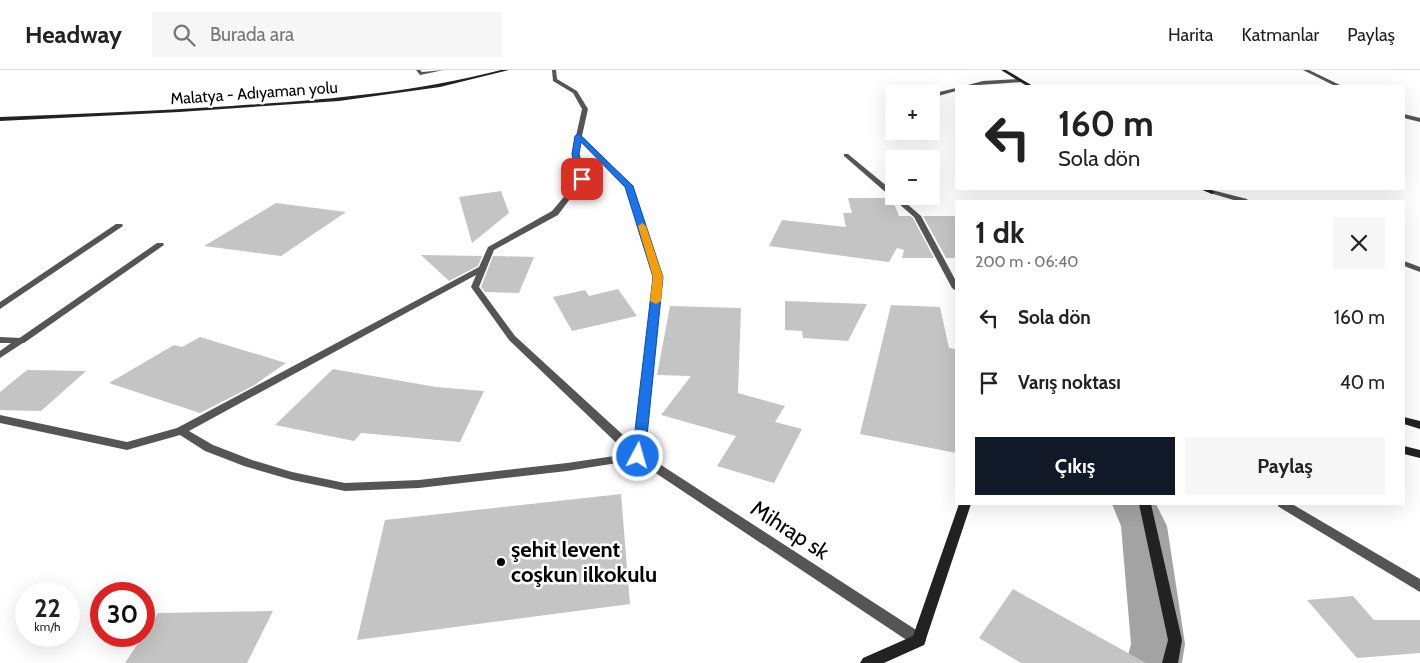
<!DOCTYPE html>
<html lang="tr">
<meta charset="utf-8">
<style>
body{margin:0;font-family:Cabin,sans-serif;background:#f6f6f6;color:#222;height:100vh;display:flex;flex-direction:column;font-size:19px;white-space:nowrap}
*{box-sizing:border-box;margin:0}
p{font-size:16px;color:#767676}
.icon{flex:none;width:28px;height:28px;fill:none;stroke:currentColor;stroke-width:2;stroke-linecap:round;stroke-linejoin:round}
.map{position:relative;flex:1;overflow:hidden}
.drawer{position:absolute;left:955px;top:130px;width:450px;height:305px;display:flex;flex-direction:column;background:#fff;border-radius:0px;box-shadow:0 5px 20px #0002}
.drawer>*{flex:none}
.banner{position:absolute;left:955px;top:15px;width:450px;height:105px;border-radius:0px;box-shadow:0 5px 20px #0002;background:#fff;color:#222;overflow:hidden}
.tools{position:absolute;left:885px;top:15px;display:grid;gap:10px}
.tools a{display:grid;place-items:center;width:55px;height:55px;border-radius:0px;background:#fff;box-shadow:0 5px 20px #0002;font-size:25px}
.speed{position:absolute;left:15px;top:512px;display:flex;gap:10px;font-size:25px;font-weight:700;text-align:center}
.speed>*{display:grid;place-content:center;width:65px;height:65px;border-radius:50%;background:#fff;box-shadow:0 5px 20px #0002;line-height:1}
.speed small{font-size:12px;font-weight:400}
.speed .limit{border:8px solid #d22;background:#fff;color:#111}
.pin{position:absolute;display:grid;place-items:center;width:42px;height:42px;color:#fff;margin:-21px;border-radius:10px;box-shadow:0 2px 8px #0006}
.me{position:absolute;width:55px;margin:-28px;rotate:6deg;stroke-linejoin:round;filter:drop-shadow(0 0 4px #0008)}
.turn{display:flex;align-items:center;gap:18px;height:105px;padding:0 20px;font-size:22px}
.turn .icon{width:65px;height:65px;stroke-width:2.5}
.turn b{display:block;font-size:35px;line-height:42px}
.round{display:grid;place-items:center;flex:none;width:52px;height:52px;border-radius:0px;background:#f6f6f6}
.overview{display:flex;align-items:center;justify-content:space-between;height:85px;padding:0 20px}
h1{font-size:30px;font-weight:800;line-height:38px}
.primary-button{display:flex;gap:10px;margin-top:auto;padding:10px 20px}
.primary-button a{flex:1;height:58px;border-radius:0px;background:#111827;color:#fff;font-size:20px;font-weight:800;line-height:58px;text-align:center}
.primary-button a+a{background:#f6f6f6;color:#222}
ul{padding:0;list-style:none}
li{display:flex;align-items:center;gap:15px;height:65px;padding:0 20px}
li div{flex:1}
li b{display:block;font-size:19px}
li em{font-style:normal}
header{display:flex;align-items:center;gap:30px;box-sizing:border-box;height:70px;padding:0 25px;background:#fff;border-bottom:1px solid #e0e0e0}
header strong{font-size:24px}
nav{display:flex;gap:28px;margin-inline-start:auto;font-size:18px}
.search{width:350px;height:45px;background:#f6f6f6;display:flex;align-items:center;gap:12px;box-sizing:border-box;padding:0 18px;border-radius:0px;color:#767676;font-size:19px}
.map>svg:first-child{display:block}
</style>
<header>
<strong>Headway</strong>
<div class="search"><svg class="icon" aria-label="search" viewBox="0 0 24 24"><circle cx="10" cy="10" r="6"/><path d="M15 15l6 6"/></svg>Burada ara</div>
<nav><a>Harita</a><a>Katmanlar</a><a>Paylaş</a></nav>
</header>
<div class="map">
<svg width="1420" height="593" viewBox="0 0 1420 593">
<rect width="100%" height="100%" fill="#fff"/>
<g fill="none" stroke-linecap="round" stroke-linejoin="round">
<!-- canal -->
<path fill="#a3a3a3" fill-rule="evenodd" d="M 1112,434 L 1156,434 L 1167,456 L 1185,574 L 1182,593 L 1126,593 L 1131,574 L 1121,456 Z"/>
</g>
<!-- building -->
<path fill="#c4c4c4" d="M 501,121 L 509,143 L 472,173 L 459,127 Z
M 848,128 L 890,128 L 893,131 L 899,146 L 910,146 L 913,148 L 934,188 L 902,188 L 904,180 L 897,178 L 889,192 L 769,176 L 782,150 L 846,157 L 843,143 L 852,143 Z
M 276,133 L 346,142 L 281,186 L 204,176 Z
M 923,146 L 956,146 L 956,188 L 946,188 Z
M 421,185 L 482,186 L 478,196 L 449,211 Z
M 493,186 L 534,187 L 519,223 L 485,222 L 481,217 Z
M 618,219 L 637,246 L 572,261 L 553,227 L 585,220 L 589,226 Z
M 785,231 L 867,234 L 848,271 L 803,268 L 802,261 L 785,260 Z
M 891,235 L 940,237 L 949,278 L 956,279 L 956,383 L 860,364 Z
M 670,236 L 741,238 L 738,323 L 785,336 L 775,352 L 802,359 L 774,413 L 717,396 L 736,366 L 661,345 L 691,306 L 657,305 Z
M 200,267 L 286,293 L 253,316 L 200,343 L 109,313 L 174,275 L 182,277 Z
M 333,299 L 436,317 L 484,321 L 460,372 L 361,363 L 354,371 L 275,355 Z
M 27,300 L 86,301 L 41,341 L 0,340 L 0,322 Z
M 621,424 L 630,534 L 357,570 L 385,450 Z
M 1013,519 L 1146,593 L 1021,593 L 979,568 Z
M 1353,526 L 1374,550 L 1420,550 L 1420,583 L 1357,588 L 1307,530 Z
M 273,541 L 247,593 L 125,593 L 158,543 Z"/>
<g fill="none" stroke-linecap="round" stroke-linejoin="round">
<!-- lane -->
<path fill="#555" fill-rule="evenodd" d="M 157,173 L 163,173 L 164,175 L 24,273 L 18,273 L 16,271 L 18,269 Z"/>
<!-- street -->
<path fill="#555" fill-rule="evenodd" d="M 416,0 L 420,0 L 422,2 L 444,0 L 420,5 Z
M 552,0 L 556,0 L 557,9 L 577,21 L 588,39 L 582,66 L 632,116 L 662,207 L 644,384 L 924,565 L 926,570 L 924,575 L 919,576 L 914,575 L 636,390 L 567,401 L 419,418 L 345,421 L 292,410 L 244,396 L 205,381 L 180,365 L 127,380 L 0,353 L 0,345 L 127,372 L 177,358 L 479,197 L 488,177 L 552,141 L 579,109 L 572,84 L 582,39 L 573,23 L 553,11 ZM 581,71 L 626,117 L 654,207 L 634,375 L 515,266 L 479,217 L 494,180 L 558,145 L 584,110 L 585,109 L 578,84 ZM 476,205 L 471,217 L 509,270 L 628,384 L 567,393 L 419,410 L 345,413 L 292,402 L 252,390 L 213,375 L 189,361 Z
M 1303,0 L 1309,0 L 1342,16 L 1335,16 Z
M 1020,9 L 1022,12 L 964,16 L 983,11 Z
M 956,18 L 956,21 L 931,28 L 931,24 Z
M 1404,44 L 1420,48 L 1420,52 L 1404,48 Z
M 844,84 L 848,84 L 894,122 L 894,126 L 898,126 L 921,146 L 956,211 L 956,221 L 952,218 L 914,147 L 844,86 Z
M 1212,120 L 1247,129 L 1248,131 L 1237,131 L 1210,123 L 1209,122 Z
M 116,154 L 122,154 L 123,156 L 0,239 L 0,232 Z
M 1404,191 L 1420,197 L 1420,202 L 1404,196 Z
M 0,267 L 21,268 L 26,271 L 0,288 L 0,281 L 11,273 L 0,273 Z
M 1277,434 L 1292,434 L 1420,509 L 1420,522 L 1279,437 Z"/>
<!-- secondary -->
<path fill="#222" fill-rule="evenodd" d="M 501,0 L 509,0 L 440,17 L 339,31 L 179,42 L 0,51 L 0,47 C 77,44 154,41 231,36 C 322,30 412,23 501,0 Z
M 1001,0 L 1006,0 L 1033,16 L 1027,16 Z
M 1200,119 L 1209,119 L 1215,122 L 1212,124 Z
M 1404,347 L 1420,351 L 1420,359 L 1404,354 Z
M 1404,376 L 1420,380 L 1420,388 L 1404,384 Z
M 959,434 L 971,434 L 924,575 L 884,593 L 860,593 L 863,588 L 913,566 Z
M 1139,434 L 1151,434 L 1182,570 L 1178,593 L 1162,593 L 1168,570 Z"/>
</g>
<!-- route -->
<path fill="#1a73e8" stroke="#114b97" d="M 579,64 L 633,116 L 663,207 L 645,386 L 643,389 L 634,389 L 632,386 L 653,207 L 625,117 L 581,72 L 579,84 L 586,109 L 582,111 L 578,109 L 572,84 L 575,66 Z"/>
<!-- slow -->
<path fill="#f59e0b" d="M 642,153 L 646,156 L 663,207 L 661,231 L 656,234 L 650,231 L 653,207 L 638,156 Z"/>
<!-- markers -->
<circle fill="#000" stroke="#fff" stroke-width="2" cx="501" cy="492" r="5"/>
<g text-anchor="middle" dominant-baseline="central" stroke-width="5" stroke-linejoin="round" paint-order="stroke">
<!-- far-street labels -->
<g font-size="16" fill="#000" stroke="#fff">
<text transform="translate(254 23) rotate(-4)">Malatya - Adıyaman yolu</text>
</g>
<!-- near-street labels -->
<g font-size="22" fill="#000" stroke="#fff">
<text transform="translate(790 460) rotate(33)">Mihrap sk</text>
</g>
<!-- near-poi labels -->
<g font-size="22" font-weight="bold" fill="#000" stroke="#fff" text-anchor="start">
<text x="511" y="479">şehit levent<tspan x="511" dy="25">coşkun ilkokulu</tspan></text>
</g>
</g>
</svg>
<div class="tools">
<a>+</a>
<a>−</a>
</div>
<div class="speed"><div>22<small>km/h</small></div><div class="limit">30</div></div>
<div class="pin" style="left:582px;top:109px;background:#d93025"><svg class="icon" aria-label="arrive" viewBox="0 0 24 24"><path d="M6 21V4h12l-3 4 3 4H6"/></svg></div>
<svg class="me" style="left:638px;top:386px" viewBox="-20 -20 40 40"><circle r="17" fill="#1a73e8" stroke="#fff" stroke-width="3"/><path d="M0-11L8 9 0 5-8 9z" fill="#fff"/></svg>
<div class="banner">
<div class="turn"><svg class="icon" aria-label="left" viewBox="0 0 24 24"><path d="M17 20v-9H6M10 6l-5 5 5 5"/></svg><div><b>160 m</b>Sola dön</div></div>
</div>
<section class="drawer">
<div class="overview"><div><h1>1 dk</h1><p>200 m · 06:40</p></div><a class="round"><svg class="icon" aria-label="close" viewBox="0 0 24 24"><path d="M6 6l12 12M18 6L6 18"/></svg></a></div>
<ul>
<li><svg class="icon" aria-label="left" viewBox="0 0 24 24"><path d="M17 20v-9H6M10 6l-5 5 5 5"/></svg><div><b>Sola dön</b></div><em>160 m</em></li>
<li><svg class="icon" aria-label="arrive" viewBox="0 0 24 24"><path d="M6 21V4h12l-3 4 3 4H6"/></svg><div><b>Varış noktası</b></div><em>40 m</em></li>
</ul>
<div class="primary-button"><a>Çıkış</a><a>Paylaş</a></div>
</section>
</div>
